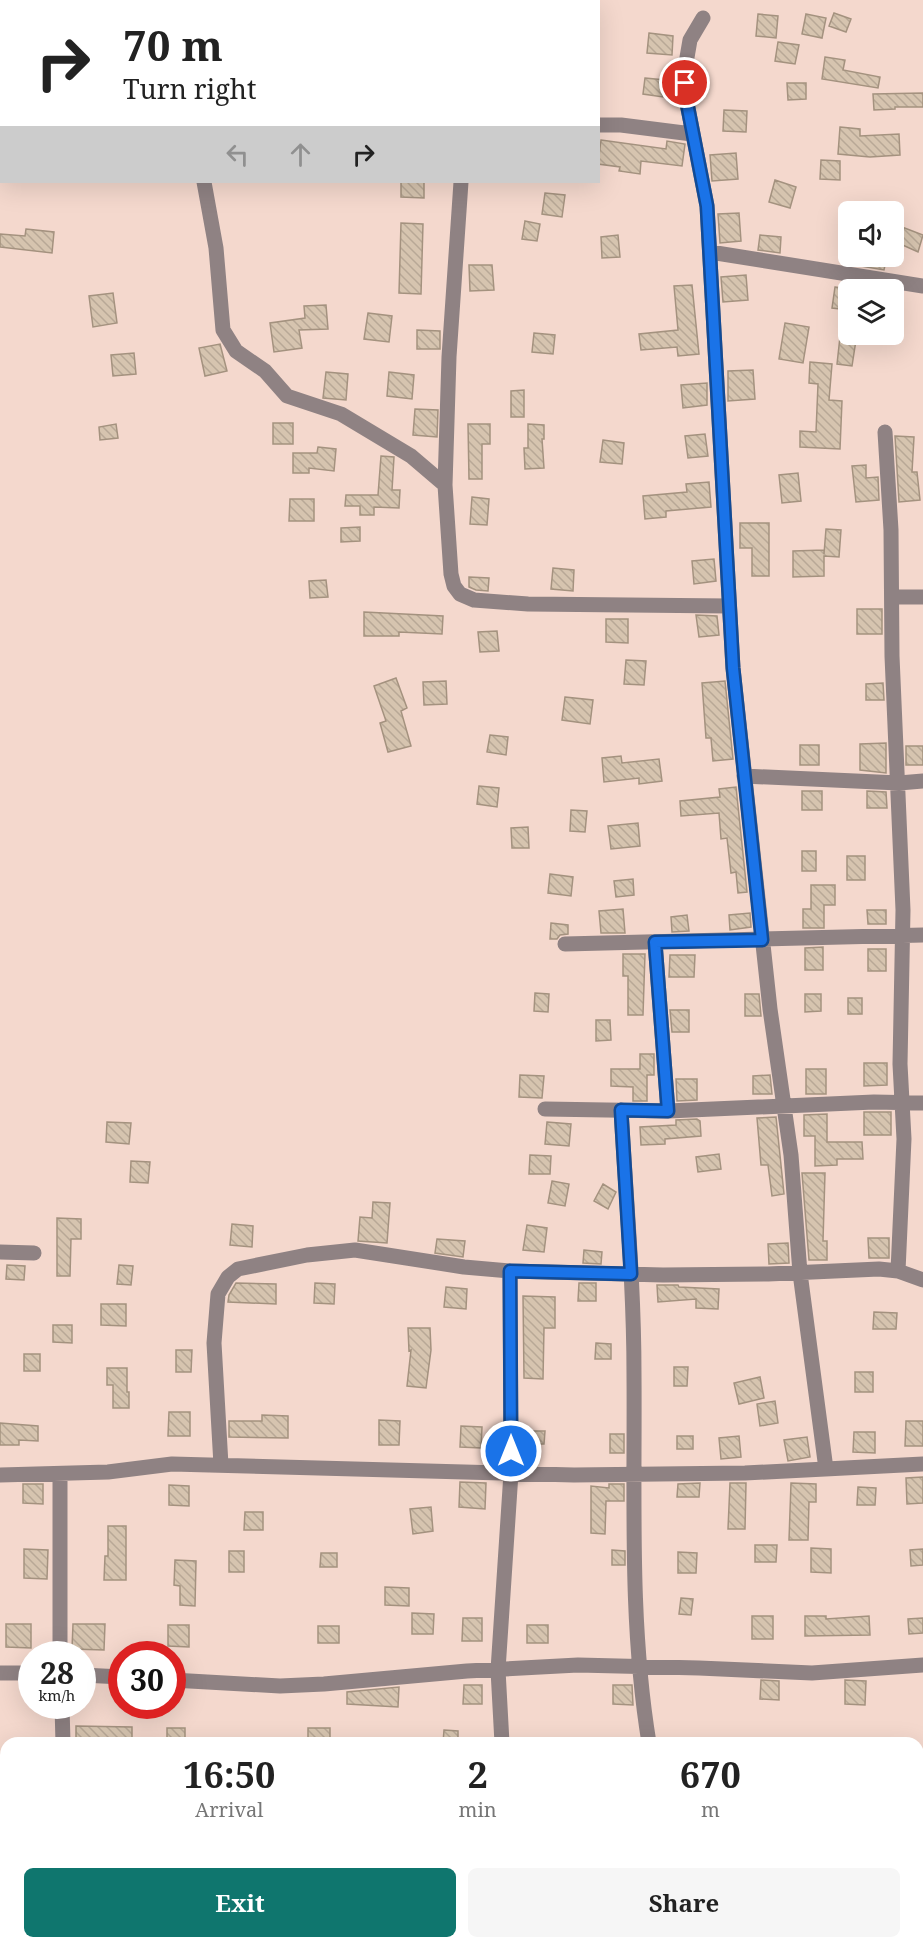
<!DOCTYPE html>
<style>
body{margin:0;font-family:"Noto Serif",serif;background:#f6f6f6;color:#222;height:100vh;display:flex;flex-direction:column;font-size:22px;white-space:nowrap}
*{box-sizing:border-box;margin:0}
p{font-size:20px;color:#767676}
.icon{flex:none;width:33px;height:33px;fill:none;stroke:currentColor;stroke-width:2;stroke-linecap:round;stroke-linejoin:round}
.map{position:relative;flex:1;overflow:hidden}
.drawer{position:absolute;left:0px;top:1737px;width:924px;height:212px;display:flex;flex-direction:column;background:#fff;border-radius:18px 18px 0 0;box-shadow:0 6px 24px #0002}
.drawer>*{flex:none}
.guide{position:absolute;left:0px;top:0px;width:600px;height:183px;box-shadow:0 6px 24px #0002;background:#fff;color:#222;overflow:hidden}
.fabs{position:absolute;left:838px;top:201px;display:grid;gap:12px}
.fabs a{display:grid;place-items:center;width:66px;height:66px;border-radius:9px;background:#fff;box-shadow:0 6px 24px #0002;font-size:30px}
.speed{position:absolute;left:18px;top:1641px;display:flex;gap:12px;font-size:30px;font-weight:700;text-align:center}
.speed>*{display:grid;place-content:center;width:78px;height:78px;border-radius:50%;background:#fff;box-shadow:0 6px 24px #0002;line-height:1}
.speed small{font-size:15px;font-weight:400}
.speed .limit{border:9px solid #d22;background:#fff;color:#111}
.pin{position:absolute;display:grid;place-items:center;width:51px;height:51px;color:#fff;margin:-26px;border:3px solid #fff;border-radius:50%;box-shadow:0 2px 6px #0007}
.me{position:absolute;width:66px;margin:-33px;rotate:0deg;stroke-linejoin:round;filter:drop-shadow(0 0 4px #0008)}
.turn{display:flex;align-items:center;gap:21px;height:126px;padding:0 24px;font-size:27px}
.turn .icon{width:78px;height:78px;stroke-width:2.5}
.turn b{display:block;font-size:42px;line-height:51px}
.lanes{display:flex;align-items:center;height:57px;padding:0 24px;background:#0003;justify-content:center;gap:30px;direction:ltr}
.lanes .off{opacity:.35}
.eta{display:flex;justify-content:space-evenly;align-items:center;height:102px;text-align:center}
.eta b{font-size:36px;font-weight:700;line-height:42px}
.primary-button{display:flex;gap:12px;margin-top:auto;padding:12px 24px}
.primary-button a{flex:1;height:69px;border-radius:9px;background:#0f766e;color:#fff;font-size:24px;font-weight:700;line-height:69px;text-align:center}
.primary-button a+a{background:#f6f6f6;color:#222}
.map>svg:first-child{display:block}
</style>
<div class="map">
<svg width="923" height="1948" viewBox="0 0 923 1948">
<defs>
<pattern id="building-back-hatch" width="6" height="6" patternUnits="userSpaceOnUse" patternTransform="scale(1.5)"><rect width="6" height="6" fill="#d6c4af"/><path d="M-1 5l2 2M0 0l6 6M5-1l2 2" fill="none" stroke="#b8a896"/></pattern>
</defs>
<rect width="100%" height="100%" fill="#f4d8cd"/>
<!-- building -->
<path fill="url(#building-back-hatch)" stroke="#a4927f" stroke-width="1.5" d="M 834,13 L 851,19 L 846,32 L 829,26 Z
M 758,14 L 778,16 L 776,38 L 756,36 Z
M 806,14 L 826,18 L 822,38 L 802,34 Z
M 649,33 L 673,36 L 672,55 L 647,53 Z
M 778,42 L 799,45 L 795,64 L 775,61 Z
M 825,57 L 845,60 L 843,70 L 880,77 L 878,88 L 822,79 Z
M 645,78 L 665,80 L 663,97 L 643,94 Z
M 787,83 L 806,83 L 806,99 L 788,100 Z
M 923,93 L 923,107 L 895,107 L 895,109 L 874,110 L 873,94 Z
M 724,110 L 747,111 L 746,132 L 723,131 Z
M 840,127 L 860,129 L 860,136 L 899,134 L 900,155 L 870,157 L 838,154 Z
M 601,140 L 666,149 L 667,141 L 685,144 L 682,166 L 641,161 L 640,174 L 619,171 L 620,167 L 598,164 Z
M 736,153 L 738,179 L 712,181 L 710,155 Z
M 821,160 L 840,161 L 840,180 L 820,179 Z
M 775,180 L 796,187 L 790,208 L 769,202 Z
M 401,182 L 424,182 L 424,198 L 401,197 Z
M 545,193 L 565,195 L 562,217 L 542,214 Z
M 739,213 L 741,241 L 720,243 L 718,214 Z
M 525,221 L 540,224 L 537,241 L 522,239 Z
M 401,223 L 423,224 L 421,294 L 399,293 Z
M 902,227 L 923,235 L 918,252 L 896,242 Z
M 26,229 L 54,232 L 52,253 L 0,247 L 0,234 L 25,236 Z
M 618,235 L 620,257 L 602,258 L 601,237 Z
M 760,235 L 781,237 L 780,253 L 758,250 Z
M 843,256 L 887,256 L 884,270 L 842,263 Z
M 469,265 L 492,265 L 494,290 L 470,291 Z
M 746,275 L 748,300 L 723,302 L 721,277 Z
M 692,285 L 699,354 L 678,356 L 677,347 L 641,350 L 639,334 L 678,330 L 674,286 Z
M 835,287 L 849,289 L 849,310 L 832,308 Z
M 113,293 L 117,323 L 93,327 L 89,296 Z
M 326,305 L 328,329 L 299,330 L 302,348 L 274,352 L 270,323 L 305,318 L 304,306 Z
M 368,313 L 392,316 L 389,342 L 364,339 Z
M 785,323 L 809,327 L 803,363 L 779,359 Z
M 417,330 L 440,331 L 440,349 L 417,349 Z
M 534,333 L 555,335 L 553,354 L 532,352 Z
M 840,337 L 856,340 L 852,366 L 837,364 Z
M 220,344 L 227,371 L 205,376 L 199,348 Z
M 134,353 L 136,374 L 113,376 L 111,355 Z
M 810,362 L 832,364 L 829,400 L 842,401 L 840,449 L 800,447 L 800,431 L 816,432 L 818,384 L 809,383 Z
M 753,370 L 755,399 L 728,401 L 728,371 Z
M 326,372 L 348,374 L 346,400 L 323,398 Z
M 389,372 L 414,375 L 412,399 L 387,396 Z
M 707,383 L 707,405 L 683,408 L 681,385 Z
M 524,390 L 524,417 L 511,417 L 511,391 Z
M 415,409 L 438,410 L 437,437 L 413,435 Z
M 273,423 L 293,423 L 293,444 L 273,444 Z
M 116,424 L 118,438 L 100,440 L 99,427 Z
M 468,424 L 490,424 L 490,444 L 482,444 L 482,479 L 469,479 Z
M 528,424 L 544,425 L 544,439 L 542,439 L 544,468 L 525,469 L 524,448 L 528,448 Z
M 705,434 L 708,456 L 688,458 L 685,436 Z
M 895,436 L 914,437 L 912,472 L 917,472 L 920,500 L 899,502 Z
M 603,440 L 624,443 L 622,464 L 600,462 Z
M 318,447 L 336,449 L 334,471 L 309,468 L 309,473 L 293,473 L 293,453 L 317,453 Z
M 381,456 L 394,457 L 392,490 L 400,490 L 399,508 L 374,507 L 374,515 L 360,515 L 360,506 L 345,506 L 346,495 L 378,495 Z
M 866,465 L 866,478 L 878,477 L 879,500 L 856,502 L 852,466 Z
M 798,473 L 801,501 L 782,503 L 779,475 Z
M 709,482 L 711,507 L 666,511 L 666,517 L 645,519 L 643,496 L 687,492 L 686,484 Z
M 472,497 L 489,499 L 487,525 L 470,524 Z
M 290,499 L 314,499 L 314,521 L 289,521 Z
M 740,523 L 769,523 L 769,576 L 752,576 L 752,548 L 740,548 Z
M 360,527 L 360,541 L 341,542 L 341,528 Z
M 826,529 L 841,530 L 839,557 L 824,556 L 824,576 L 793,577 L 793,551 L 824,550 L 824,554 Z
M 714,559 L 716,581 L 694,584 L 692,561 Z
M 553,568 L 574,570 L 573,591 L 551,589 Z
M 469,577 L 489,578 L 488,591 L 476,590 L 469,587 Z
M 326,580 L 328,597 L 310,598 L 309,581 Z
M 857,609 L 882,609 L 882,634 L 857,634 Z
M 364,612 L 443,616 L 442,634 L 399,632 L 399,636 L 364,636 Z
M 696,615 L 717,616 L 719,635 L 699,637 Z
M 606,619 L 628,619 L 628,643 L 606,642 Z
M 497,631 L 499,651 L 480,652 L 478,632 Z
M 626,660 L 646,661 L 644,685 L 624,684 Z
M 396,678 L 407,708 L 401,711 L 411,746 L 388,752 L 380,723 L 386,721 L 374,686 Z
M 446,681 L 447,704 L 424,705 L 423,682 Z
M 725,681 L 733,759 L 713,761 L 711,738 L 706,738 L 702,683 Z
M 883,683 L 884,700 L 866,700 L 866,684 Z
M 565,697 L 593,700 L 590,724 L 562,720 Z
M 490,735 L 508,737 L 506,755 L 487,752 Z
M 886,743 L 886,773 L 860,770 L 860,744 Z
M 800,745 L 819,745 L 819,765 L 800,765 Z
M 906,746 L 923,746 L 923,765 L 906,765 Z
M 621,756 L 622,763 L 659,759 L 662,781 L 639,784 L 639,778 L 604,782 L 602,758 Z
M 479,786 L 499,788 L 497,807 L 477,804 Z
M 736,787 L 747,892 L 738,893 L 736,872 L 731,873 L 727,838 L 721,839 L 719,813 L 681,816 L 680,801 L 720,797 L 719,789 Z
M 802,791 L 822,791 L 822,810 L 802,810 Z
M 867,791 L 886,792 L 887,808 L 867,808 Z
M 571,810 L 587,811 L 585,832 L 570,831 Z
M 638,823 L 640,846 L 611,849 L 608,826 Z
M 528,827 L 529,848 L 512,848 L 511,828 Z
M 802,851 L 816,851 L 816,871 L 802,871 Z
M 847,856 L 865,856 L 865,880 L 847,880 Z
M 550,874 L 573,877 L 571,896 L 548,893 Z
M 633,879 L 634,895 L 616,897 L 614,881 Z
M 811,885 L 835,885 L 835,905 L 824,905 L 824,928 L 803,928 L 803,909 L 811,909 Z
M 623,909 L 625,933 L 601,933 L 599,911 Z
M 867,910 L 886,910 L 886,924 L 868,924 Z
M 750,913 L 751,927 L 730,930 L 729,915 Z
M 687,915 L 689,931 L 672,932 L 671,917 Z
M 551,923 L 568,925 L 568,934 L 560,935 L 557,939 L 550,939 Z
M 823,947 L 823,970 L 805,970 L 805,948 Z
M 868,949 L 886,949 L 886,971 L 868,971 Z
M 623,954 L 645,954 L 643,1015 L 628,1015 L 628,976 L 623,976 Z
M 670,955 L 695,955 L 694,977 L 669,977 Z
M 535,993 L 549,994 L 548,1012 L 534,1011 Z
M 745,994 L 759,994 L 761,1016 L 745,1016 Z
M 805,994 L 821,994 L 821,1011 L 805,1012 Z
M 848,998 L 862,998 L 862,1014 L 848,1014 Z
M 670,1010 L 689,1010 L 689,1032 L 672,1032 Z
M 596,1020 L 610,1020 L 611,1040 L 596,1041 Z
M 640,1054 L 654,1054 L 654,1075 L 647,1075 L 647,1101 L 633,1101 L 633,1087 L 611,1086 L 611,1069 L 640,1069 Z
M 864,1063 L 887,1063 L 887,1085 L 864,1086 Z
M 806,1069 L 826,1069 L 826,1094 L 806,1094 Z
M 520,1075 L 544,1076 L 542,1098 L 519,1097 Z
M 770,1075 L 772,1094 L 753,1094 L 753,1076 Z
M 676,1079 L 697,1079 L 697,1100 L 677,1101 Z
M 864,1112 L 891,1112 L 891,1135 L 864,1135 Z
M 827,1114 L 827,1142 L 862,1142 L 863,1159 L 837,1159 L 837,1165 L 815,1166 L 815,1136 L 804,1136 L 804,1115 Z
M 776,1117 L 784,1194 L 772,1196 L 768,1165 L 761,1165 L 757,1118 Z
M 697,1119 L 700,1121 L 701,1136 L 665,1139 L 665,1144 L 641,1145 L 640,1127 L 676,1125 L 676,1120 Z
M 107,1122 L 131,1123 L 129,1144 L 106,1142 Z
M 547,1122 L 571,1124 L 569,1146 L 545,1144 Z
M 719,1154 L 721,1169 L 698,1172 L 696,1157 Z
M 530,1155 L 551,1156 L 550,1174 L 529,1174 Z
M 131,1161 L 150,1162 L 148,1183 L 130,1182 Z
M 802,1173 L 825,1173 L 823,1241 L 827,1241 L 827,1260 L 809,1260 Z
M 552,1181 L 569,1184 L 565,1206 L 548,1203 Z
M 603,1184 L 616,1192 L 608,1209 L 594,1201 Z
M 373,1202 L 390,1203 L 387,1243 L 358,1241 L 360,1217 L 372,1218 Z
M 57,1218 L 81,1219 L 81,1239 L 71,1239 L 70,1276 L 57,1276 Z
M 232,1224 L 253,1226 L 252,1247 L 230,1245 Z
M 527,1225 L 547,1228 L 544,1252 L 523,1250 Z
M 868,1238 L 889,1238 L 889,1258 L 869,1258 Z
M 437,1239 L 465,1241 L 463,1257 L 435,1253 Z
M 788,1243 L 789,1263 L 769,1264 L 768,1244 Z
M 584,1250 L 602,1252 L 601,1264 L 583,1263 Z
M 7,1265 L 25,1266 L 24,1280 L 6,1279 Z
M 119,1265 L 133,1266 L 131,1285 L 117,1284 Z
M 236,1283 L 276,1284 L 276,1304 L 228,1302 L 229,1295 Z
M 315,1283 L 335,1284 L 334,1304 L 314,1303 Z
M 579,1283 L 596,1283 L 596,1301 L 578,1301 Z
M 657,1285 L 678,1285 L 679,1287 L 719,1289 L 718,1309 L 696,1308 L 696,1299 L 658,1302 Z
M 446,1287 L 467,1289 L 466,1309 L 444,1307 Z
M 523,1296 L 555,1297 L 555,1328 L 544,1328 L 543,1379 L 524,1378 Z
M 101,1304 L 126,1304 L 126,1326 L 101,1325 Z
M 874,1312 L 897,1313 L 896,1329 L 873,1329 Z
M 53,1325 L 72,1325 L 72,1343 L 53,1342 Z
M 408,1328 L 430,1328 L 431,1350 L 426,1388 L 407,1386 L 411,1350 L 409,1351 Z
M 596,1343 L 611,1344 L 611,1359 L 595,1359 Z
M 176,1350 L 192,1350 L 191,1372 L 176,1372 Z
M 24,1354 L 40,1354 L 40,1371 L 24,1371 Z
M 674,1367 L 688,1367 L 687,1386 L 674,1386 Z
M 107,1368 L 127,1368 L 127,1392 L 129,1392 L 129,1408 L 113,1408 L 113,1385 L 107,1385 Z
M 855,1372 L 873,1372 L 873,1392 L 855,1392 Z
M 760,1377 L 764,1398 L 739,1404 L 734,1383 Z
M 775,1401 L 778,1423 L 760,1426 L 757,1404 Z
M 169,1412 L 190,1412 L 190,1436 L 168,1436 Z
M 262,1415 L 288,1416 L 288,1438 L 229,1437 L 229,1421 L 262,1421 Z
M 379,1420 L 400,1421 L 399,1445 L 379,1445 Z
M 906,1421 L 923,1421 L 923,1446 L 905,1446 Z
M 0,1423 L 38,1426 L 38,1441 L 19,1440 L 19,1445 L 0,1445 Z
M 461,1426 L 482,1427 L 481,1448 L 460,1447 Z
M 525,1431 L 545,1431 L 544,1444 L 525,1444 Z
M 854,1432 L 875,1432 L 875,1453 L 853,1452 Z
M 610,1434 L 624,1434 L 624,1453 L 610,1453 Z
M 677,1436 L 693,1436 L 693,1449 L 677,1449 Z
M 739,1436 L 741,1457 L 721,1459 L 719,1438 Z
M 807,1437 L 810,1457 L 788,1461 L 784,1440 Z
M 923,1477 L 923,1503 L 907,1504 L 906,1478 Z
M 460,1482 L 486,1483 L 485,1509 L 459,1507 Z
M 700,1483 L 699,1497 L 677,1497 L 678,1484 Z
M 730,1483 L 746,1483 L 745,1529 L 728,1529 Z
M 791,1483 L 816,1484 L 816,1502 L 809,1502 L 808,1540 L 789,1540 Z
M 23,1484 L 43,1484 L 43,1504 L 23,1503 Z
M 609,1484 L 624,1484 L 624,1501 L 606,1501 L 605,1534 L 591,1533 L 591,1486 L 609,1488 Z
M 169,1485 L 189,1486 L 189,1506 L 169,1505 Z
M 858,1487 L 876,1488 L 875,1505 L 857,1505 Z
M 431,1507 L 433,1531 L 413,1534 L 410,1509 Z
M 245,1512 L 263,1512 L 263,1530 L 244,1530 Z
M 108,1526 L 126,1526 L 126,1580 L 104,1580 L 105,1556 L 108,1556 Z
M 755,1545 L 777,1545 L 776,1562 L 755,1562 Z
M 811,1548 L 831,1549 L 831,1573 L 811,1572 Z
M 24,1549 L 48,1550 L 47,1579 L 24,1578 Z
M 923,1549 L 923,1565 L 911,1566 L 910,1550 Z
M 612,1550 L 625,1551 L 625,1565 L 612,1565 Z
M 229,1551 L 244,1551 L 244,1572 L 229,1572 Z
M 678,1552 L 697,1553 L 696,1573 L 678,1573 Z
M 321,1553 L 337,1553 L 337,1567 L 320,1567 Z
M 175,1560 L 196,1561 L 195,1606 L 180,1605 L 180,1586 L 174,1585 Z
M 385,1587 L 409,1588 L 409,1606 L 385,1605 Z
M 681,1598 L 693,1599 L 691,1615 L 679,1614 Z
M 412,1613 L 434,1614 L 433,1634 L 412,1634 Z
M 752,1616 L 773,1616 L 773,1639 L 752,1639 Z
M 805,1616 L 826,1616 L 826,1619 L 869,1616 L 870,1635 L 805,1636 Z
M 463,1618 L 482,1618 L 482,1641 L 462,1641 Z
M 923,1618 L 923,1633 L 909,1634 L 908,1619 Z
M 6,1624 L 31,1624 L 31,1648 L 6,1647 Z
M 73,1624 L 105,1624 L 104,1650 L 72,1649 Z
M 168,1625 L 189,1625 L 189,1647 L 168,1646 Z
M 527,1625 L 548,1625 L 548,1643 L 527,1643 Z
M 318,1626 L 339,1626 L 339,1643 L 318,1643 Z
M 761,1680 L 779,1681 L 779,1700 L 760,1699 Z
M 845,1680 L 866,1681 L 865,1705 L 845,1704 Z
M 464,1685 L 482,1685 L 482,1704 L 463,1704 Z
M 613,1685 L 632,1685 L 633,1705 L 613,1704 Z
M 399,1687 L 398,1707 L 347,1704 L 347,1692 Z
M 76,1726 L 132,1727 L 132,1743 L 76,1741 Z
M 167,1728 L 185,1728 L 185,1743 L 167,1743 Z
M 308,1728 L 330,1728 L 330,1743 L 308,1743 Z
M 444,1730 L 458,1731 L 458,1743 L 443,1743 Z"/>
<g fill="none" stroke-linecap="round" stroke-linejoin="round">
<!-- minor -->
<path stroke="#8f8283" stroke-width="15" d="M 120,0 L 120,2
M 703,18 L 690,40 L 685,69 L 686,98 L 707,206 L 733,668 L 770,1009 L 791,1155 L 800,1273 L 826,1469
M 598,125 L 621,125 L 692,134
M 204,182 L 216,248 L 223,330 L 236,351 L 265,371 L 287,396 L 341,414 L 411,456 L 445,485
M 461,182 L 449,357 L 445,485 L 451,574 L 454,586 L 460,594 L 474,600 L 528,604 L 729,606
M 710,252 L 923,286
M 885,432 L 891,530 L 892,656 L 903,910 L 900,1064 L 904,1139 L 898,1271
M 892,597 L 923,597
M 744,776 L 899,783 L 923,781
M 655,942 L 668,1111
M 565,944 L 923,935
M 545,1109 L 668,1111 L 874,1102 L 923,1103
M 621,1110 C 626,1198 634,1286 634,1374 C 635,1497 629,1621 649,1743
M 0,1252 L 34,1253
M 221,1465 L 214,1343 L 218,1294 L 228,1277 L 238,1269 L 307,1255 L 355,1250 L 464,1267 L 510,1271 L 663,1275 L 768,1274 L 879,1269 L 898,1271 L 923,1280
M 60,1474 L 60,1654
M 0,1475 L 108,1472 L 172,1464 L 574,1475 L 745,1473 L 923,1464
M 0,1673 L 32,1673
M 82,1675 L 122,1677
M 172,1680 L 280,1686 L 324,1684 L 467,1671 L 578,1665 L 699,1668 L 812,1673 L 923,1665
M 62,1706 L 63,1743
M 502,1743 L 498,1670 L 511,1473 L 510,1271
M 918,1876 L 923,1876
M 0,1890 L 6,1889
M 693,1942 L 693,1948
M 69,1948 L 69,1942"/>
</g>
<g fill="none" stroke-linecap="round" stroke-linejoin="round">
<!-- route casing -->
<g stroke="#114b97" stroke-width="15">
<path id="route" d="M 511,1451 L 510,1271 L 631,1274 L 621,1110 L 668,1111 L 655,942 L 762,940 L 733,668 L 707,206 L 686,98 L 685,83"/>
</g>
<!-- route -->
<use href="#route" stroke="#1a73e8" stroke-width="10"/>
</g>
</svg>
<div class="fabs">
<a><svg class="icon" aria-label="sound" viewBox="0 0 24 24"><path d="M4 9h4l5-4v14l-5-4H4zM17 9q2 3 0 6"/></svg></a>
<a><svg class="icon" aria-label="layers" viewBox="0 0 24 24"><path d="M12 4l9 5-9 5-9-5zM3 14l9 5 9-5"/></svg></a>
</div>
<div class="speed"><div>28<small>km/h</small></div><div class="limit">30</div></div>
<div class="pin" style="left:685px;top:83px;background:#d93025"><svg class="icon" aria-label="arrive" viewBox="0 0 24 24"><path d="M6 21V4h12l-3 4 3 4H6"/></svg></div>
<svg class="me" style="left:511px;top:1451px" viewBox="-20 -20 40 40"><circle r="17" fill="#1a73e8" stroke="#fff" stroke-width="3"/><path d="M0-11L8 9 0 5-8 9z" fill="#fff"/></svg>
<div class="guide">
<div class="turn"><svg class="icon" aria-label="right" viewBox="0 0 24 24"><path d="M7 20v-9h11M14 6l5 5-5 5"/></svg><div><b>70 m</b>Turn right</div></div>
<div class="lanes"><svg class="icon off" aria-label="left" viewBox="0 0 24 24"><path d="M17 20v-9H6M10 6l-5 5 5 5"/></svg><svg class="icon off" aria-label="ahead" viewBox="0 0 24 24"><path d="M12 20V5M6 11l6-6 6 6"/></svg><svg class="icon" aria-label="right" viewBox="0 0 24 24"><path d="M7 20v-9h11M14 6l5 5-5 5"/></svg></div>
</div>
<section class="drawer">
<div class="eta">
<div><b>16:50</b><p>Arrival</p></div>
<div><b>2</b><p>min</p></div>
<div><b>670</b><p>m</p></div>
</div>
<div class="primary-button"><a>Exit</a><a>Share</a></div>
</section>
</div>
